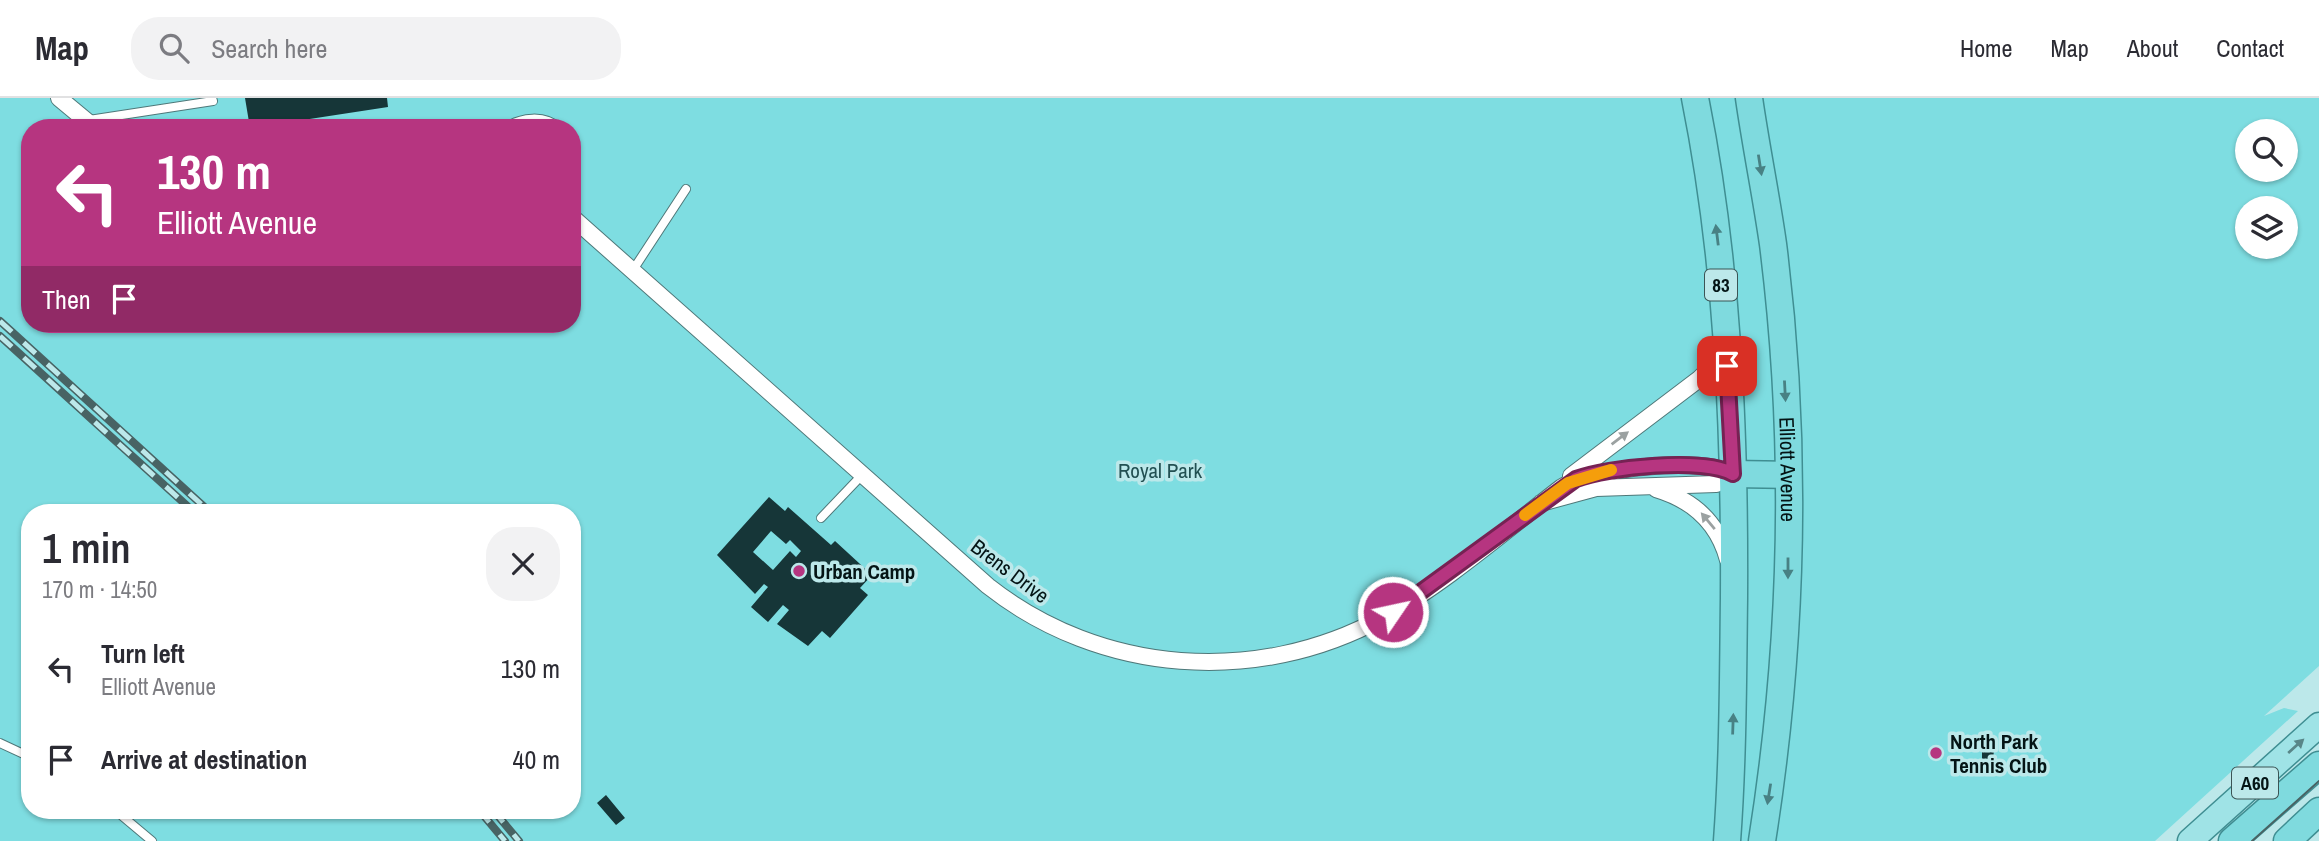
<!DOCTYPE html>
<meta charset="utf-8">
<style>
body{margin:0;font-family:"Archivo Narrow",sans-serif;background:#f2f2f3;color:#2b2b33;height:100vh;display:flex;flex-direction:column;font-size:26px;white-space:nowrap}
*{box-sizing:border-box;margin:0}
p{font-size:23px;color:#7c7c81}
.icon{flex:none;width:38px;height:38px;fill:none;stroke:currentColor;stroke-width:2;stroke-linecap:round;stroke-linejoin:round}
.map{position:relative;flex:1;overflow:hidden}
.panel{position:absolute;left:21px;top:406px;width:560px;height:315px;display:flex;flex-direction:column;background:#fff;border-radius:28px;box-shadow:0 2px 5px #0004}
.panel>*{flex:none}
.guide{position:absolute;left:21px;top:21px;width:560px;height:214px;border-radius:28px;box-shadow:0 2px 5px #0004;background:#b63580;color:#fff;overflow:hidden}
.controls{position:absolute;left:2235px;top:21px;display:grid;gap:14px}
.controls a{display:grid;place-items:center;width:63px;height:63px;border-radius:50%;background:#fff;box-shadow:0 2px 5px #0004;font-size:35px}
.pin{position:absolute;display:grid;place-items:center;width:60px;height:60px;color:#fff;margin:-30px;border-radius:14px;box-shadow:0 4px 10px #0006}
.me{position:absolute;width:77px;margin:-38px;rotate:56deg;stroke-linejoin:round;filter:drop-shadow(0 0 5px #0008)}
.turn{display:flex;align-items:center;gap:24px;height:147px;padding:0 21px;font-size:32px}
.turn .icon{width:91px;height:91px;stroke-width:2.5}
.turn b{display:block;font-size:49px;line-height:60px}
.then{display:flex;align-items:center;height:66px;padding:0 21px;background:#0003;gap:14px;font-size:26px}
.round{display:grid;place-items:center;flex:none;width:74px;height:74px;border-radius:28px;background:#f2f2f3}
.overview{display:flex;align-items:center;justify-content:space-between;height:119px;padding:0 21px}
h1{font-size:42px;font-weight:600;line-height:52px}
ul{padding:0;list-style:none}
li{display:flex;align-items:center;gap:21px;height:91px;padding:0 21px}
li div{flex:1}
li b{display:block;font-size:26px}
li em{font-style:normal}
header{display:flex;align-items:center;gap:42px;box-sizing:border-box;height:98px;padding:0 35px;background:#fff;border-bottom:2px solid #e1e1e2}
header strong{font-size:33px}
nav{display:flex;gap:38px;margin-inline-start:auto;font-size:24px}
.search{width:490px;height:63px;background:#f2f2f3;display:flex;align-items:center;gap:18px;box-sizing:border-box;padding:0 24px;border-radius:28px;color:#7c7c81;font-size:26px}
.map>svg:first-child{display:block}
</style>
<header>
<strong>Map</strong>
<div class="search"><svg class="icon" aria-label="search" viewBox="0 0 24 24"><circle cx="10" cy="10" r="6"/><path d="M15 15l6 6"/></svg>Search here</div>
<nav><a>Home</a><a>Map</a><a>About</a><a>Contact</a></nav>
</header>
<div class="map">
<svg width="2319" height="743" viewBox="0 0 2319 743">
<rect width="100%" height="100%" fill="#bce8ea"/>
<!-- green -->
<path fill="#7edde1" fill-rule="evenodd" d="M 0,0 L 2319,0 L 2319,568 L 2264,618 L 2284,610 L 2298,613 L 2155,743 L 0,743 ZM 30,30 L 572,30 L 572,226 L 30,226 ZM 2247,33 L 2286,33 L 2286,72 L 2247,72 ZM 2247,110 L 2286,110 L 2286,149 L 2247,149 ZM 30,415 L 572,415 L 572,712 L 30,712 Z"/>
<!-- building -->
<path fill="#163638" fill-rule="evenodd" d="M 245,0 L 387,0 L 388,9 L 250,30 Z
M 769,399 L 785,413 L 788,409 L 831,447 L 835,443 L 872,477 L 860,490 L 868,497 L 830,540 L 822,533 L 808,548 L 777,526 L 789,512 L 783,507 L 768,524 L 751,509 L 768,489 L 764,486 L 755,496 L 717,457 ZM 771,433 L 786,446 L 790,442 L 801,453 L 796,459 L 790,453 L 773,472 L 753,454 Z
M 1982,646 L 1994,646 L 1993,673 L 1982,673 Z
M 606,697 L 625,720 L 616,727 L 597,705 Z"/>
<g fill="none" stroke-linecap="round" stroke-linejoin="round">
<!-- service casing -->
<g stroke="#4f7879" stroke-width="10">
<path id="service" d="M 89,22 L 213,3 L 212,0
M 505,30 C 520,19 545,16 559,30
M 633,172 L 686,91
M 821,420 L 863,376
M 0,645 L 30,659
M 115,712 L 152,743"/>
</g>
<!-- minor casing -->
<g stroke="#4f7879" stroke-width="18">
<path id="minor" d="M 59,0 L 95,30
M 572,119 L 988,488 C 1101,577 1257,588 1382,520 C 1442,488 1507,431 1562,389 C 1592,370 1703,358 1733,376 L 1716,386 L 1596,390 L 1541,405
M 1571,378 L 1699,281 L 1711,269 L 1724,245
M 1656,391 C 1693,402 1718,424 1728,462"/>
</g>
<!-- primary casing -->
<g stroke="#3f8e92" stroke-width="27">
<path id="primary" d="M 2190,743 L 2319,627"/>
</g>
<!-- trunk casing -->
<g stroke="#3f8e92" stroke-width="29">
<g id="trunk">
<path d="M 1695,0 C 1728,164 1735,333 1734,500 C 1733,581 1733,662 1727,743"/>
<path id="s1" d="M 1749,0 C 1756,49 1766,97 1773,146 C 1798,344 1793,547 1762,743"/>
<path d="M 1733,376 L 1788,377"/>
<path d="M 2232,743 L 2319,667"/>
<path d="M 2287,743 L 2319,713"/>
</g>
</g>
<!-- service -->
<use href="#service" stroke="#fff" stroke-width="8"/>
<!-- minor -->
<use href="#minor" stroke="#fff" stroke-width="16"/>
<!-- primary -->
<use href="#primary" stroke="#9fe3e6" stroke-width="24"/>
<!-- trunk -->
<use href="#trunk" stroke="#7fdade" stroke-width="26"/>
<!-- tram -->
<path stroke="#486364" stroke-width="2" d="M 2252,743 L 2319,683"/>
<!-- rail casing -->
<g stroke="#486364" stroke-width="8">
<path id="rail" d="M 0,223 L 211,415
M 0,238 L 195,415
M 479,712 L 505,743
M 493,712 L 519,743"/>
</g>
<!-- rail -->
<use href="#rail" stroke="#bce8ea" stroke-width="5" stroke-dasharray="16" stroke-linecap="butt"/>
</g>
<!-- one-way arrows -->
<defs><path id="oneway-solid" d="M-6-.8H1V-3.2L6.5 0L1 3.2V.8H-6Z" transform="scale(1.75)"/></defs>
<g fill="#488184">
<use href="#oneway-solid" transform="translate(1760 67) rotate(81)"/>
<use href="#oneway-solid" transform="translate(1717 137) rotate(-97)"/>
<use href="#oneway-solid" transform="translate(1785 293) rotate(87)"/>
<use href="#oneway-solid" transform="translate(1788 470) rotate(90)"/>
<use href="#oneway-solid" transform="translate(1733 626) rotate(-88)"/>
<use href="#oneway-solid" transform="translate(1769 696) rotate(99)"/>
</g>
<g fill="#9ba1a1">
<use href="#oneway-solid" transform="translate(1620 340) rotate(-37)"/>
<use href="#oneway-solid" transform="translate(1708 423) rotate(-130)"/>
</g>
<use fill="#598688" href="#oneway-solid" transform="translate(2296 648) rotate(-42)"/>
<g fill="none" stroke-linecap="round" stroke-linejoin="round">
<!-- route casing -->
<g stroke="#762253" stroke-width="18">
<path id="route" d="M 1393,514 L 1576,381 C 1607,369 1705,359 1733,376 L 1727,268"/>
</g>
<!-- route -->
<use href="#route" stroke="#b63580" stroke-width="12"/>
<!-- slow -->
<path stroke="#f59e0b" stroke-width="12" d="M 1525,417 L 1568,385 L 1611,372"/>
</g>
<!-- markers -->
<g fill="#b63580" stroke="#bce8ea" stroke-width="2.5">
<circle cx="799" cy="473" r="7"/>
<circle cx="1936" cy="655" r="7"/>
</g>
<g text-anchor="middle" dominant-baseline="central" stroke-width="7" stroke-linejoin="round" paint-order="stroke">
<!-- shield labels -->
<g fill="#bce8ea" stroke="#3b5455" stroke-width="2">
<rect x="1705" y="171.5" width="32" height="31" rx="5"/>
<rect x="2232" y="669.5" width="46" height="31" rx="5"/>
</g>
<g font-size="19" font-weight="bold" fill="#041415">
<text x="1721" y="187">83</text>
<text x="2255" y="685">A60</text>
</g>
<!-- street labels -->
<g font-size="21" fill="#041415" stroke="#bce8ea">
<text stroke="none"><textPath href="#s1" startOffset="374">Elliott Avenue</textPath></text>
<text transform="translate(1010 473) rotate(37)">Brens Drive</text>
</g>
<!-- park labels -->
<g font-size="21" fill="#225052" stroke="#bce8ea">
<text x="1160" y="372">Royal Park</text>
</g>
<!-- poi labels -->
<g font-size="21" font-weight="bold" fill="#041415" stroke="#bce8ea" text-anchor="start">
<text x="813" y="473">Urban Camp</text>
<text x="1950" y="643">North Park<tspan x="1950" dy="24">Tennis Club</tspan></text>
</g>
</g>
</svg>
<div class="controls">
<a><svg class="icon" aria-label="search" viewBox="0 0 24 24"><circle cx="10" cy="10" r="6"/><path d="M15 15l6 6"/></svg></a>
<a><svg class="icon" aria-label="layers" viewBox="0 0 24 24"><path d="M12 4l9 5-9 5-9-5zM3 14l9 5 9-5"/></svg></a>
</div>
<div class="pin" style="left:1727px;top:268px;background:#d93025"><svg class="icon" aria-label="arrive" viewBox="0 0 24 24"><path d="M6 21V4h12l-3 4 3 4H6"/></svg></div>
<svg class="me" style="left:1393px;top:514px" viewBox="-20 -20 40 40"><circle r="17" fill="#b63580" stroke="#fff" stroke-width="3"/><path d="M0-11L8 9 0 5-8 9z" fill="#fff"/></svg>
<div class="guide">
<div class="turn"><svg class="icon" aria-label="left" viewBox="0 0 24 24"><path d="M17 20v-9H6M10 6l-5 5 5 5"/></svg><div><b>130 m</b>Elliott Avenue</div></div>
<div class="then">Then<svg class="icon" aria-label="arrive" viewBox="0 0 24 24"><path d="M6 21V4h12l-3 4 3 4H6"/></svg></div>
</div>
<section class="panel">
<div class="overview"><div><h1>1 min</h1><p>170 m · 14:50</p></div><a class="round"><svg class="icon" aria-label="close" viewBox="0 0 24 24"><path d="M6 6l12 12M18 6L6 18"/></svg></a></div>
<ul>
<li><svg class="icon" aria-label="left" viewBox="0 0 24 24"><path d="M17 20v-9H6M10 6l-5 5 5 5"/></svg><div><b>Turn left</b><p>Elliott Avenue</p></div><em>130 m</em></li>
<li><svg class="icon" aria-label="arrive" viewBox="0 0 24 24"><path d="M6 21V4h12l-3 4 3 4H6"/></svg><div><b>Arrive at destination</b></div><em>40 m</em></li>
</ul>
</section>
</div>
